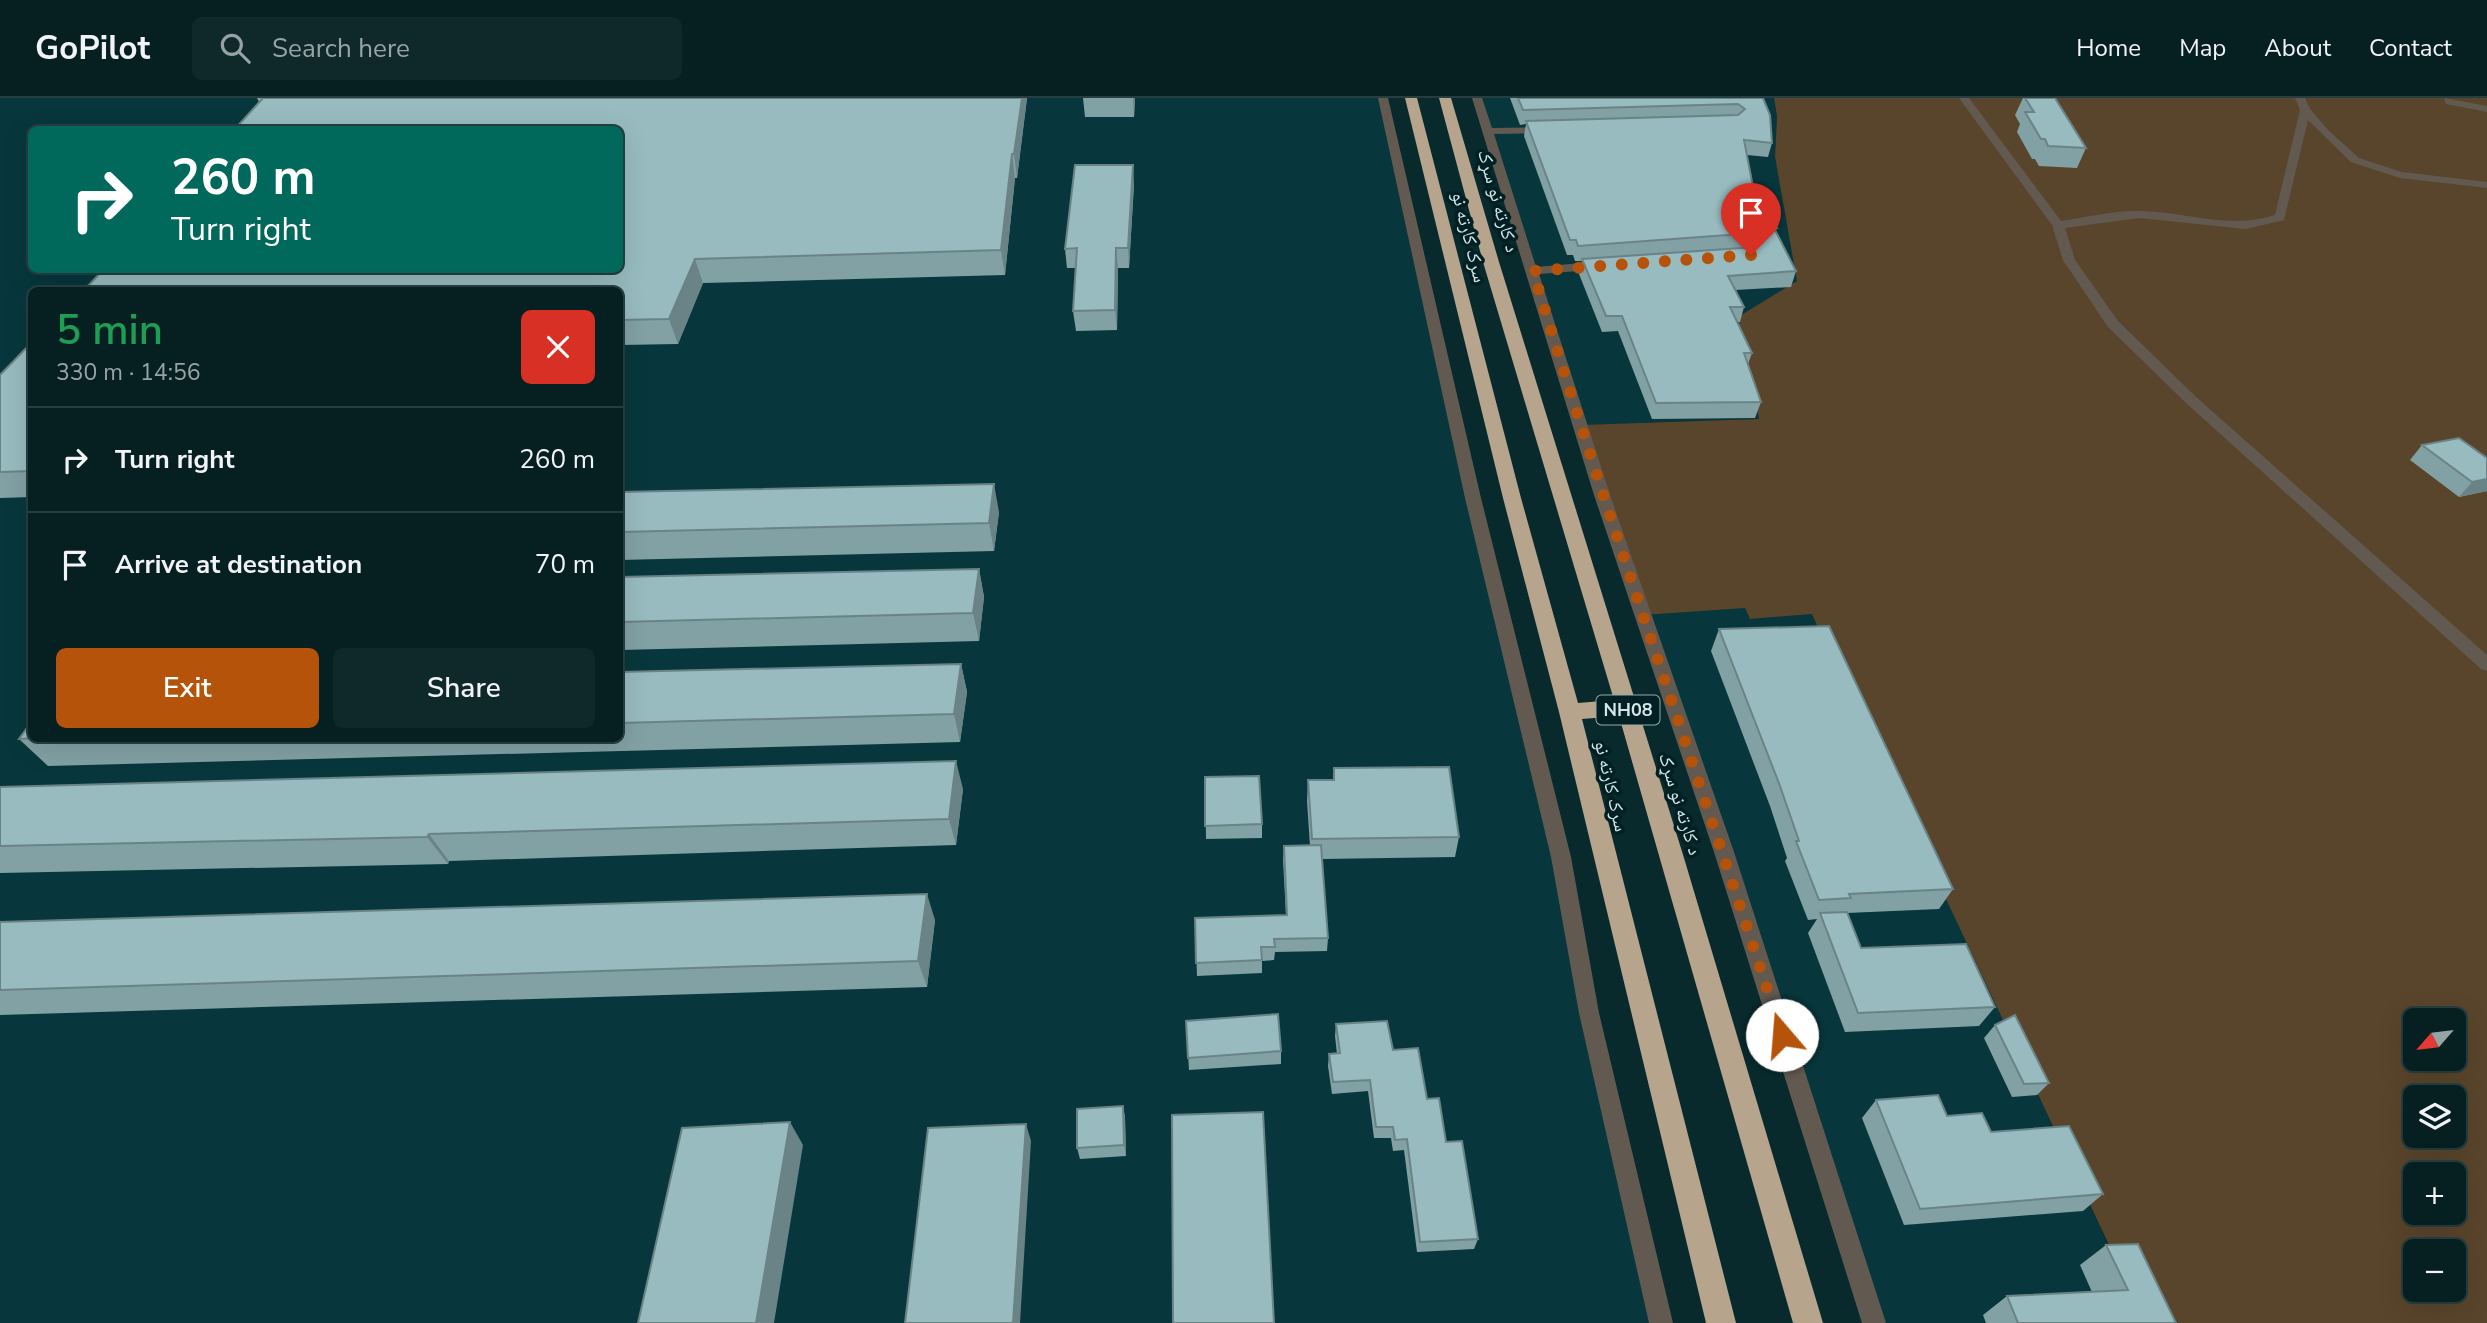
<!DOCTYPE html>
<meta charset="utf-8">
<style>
body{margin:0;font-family:"Nunito Sans","Noto Naskh Arabic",sans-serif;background:#0f282a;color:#f1f3f6;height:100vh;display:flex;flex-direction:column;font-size:26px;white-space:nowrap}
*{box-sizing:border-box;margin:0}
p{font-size:23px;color:#98a3a5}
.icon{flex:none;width:38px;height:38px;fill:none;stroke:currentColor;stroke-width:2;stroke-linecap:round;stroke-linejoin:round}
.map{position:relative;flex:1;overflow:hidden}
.sheet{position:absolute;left:28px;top:189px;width:595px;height:455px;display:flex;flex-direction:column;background:#062022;border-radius:10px;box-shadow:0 7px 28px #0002,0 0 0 2px #273e40}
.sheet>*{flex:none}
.hud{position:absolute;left:28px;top:28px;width:595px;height:147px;border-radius:10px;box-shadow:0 7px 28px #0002,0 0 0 2px #273e40;background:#00695c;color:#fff;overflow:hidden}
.needle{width:46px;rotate:242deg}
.fabs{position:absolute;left:2403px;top:910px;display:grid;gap:14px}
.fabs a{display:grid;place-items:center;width:63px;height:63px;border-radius:10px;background:#062022;box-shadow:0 7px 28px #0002,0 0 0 2px #273e40;font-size:35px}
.pin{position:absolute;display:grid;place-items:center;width:60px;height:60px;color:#fff;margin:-72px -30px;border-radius:50% 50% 50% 0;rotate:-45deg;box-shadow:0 0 7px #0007}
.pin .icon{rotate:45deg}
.me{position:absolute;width:77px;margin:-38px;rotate:342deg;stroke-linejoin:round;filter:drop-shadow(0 0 5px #0008)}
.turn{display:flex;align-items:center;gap:24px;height:147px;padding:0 28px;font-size:32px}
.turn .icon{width:91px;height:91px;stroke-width:2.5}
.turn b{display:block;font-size:49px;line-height:60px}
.round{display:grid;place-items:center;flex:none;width:74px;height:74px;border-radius:10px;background:#0f282a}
.headline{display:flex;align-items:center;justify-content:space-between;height:119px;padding:0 28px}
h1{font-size:42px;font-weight:600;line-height:52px;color:#1e9e55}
.action{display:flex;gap:14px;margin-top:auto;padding:14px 28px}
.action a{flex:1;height:80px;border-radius:10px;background:#b45309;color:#fff;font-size:28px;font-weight:600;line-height:80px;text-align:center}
.action a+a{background:#0f282a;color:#f1f3f6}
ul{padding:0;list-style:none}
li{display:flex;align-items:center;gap:21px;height:105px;padding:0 28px;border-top:2px solid #273e40}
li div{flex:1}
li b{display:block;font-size:26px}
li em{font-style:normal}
header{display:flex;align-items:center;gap:42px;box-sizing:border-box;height:98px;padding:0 35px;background:#062022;border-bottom:2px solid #273e40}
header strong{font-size:33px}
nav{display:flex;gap:38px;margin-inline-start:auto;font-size:24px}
.search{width:490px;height:63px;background:#0f282a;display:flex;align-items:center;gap:18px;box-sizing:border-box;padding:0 24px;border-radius:10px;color:#98a3a5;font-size:26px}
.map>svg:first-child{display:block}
</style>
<header>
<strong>GoPilot</strong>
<div class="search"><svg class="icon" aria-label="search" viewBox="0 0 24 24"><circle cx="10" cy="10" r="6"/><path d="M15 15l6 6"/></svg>Search here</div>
<nav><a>Home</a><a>Map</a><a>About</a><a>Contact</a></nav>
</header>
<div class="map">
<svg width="2487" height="1225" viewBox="0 0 2487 1225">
<rect width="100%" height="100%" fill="#082a2d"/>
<!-- built -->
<path fill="#07373c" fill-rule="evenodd" d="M 0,0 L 1383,0 L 1661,1225 L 0,1225 ZM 32,32 L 620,32 L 620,172 L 32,172 ZM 32,192 L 620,192 L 620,640 L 32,640 Z
M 1477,0 L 1774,0 L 1777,18 L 1775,59 L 1798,183 L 1738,219 L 1759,321 L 1580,327 Z
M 1745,510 L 1750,521 L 1812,516 L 1882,677 L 1888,677 L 2132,1198 L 2154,1225 L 1874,1225 L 1643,517 Z"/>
<!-- green -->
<path fill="#59452b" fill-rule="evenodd" d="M 1774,0 L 2487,0 L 2487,1225 L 2154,1225 L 2133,1198 L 1888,678 L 1882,677 L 1812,516 L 1750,521 L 1745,510 L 1643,517 L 1580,327 L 1759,321 L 1738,219 L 1797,183 L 1775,59 L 1777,18 ZM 2415,922 L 2454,922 L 2454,961 L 2415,961 ZM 2415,999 L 2454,999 L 2454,1038 L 2415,1038 ZM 2415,1076 L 2454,1076 L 2454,1115 L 2415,1115 ZM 2415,1153 L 2454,1153 L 2454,1192 L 2415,1192 Z"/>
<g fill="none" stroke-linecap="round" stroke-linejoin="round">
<!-- street -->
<path fill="#625a51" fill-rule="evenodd" d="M 1378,0 L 1388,0 L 1481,400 L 1571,759 L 1599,915 L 1673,1225 L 1649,1225 L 1579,915 L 1551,759 L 1465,400 Z
M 1472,0 L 1482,0 L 1492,30 L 1547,29 L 1553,32 L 1547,35 L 1494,36 L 1536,169 L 1605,163 L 1611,167 L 1605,171 L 1539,176 L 1610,397 L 1734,754 L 1886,1225 L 1862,1225 L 1714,754 L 1594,397 Z
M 1959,0 L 1969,0 L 2061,123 C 2088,119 2114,112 2141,113 C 2187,114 2230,132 2275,117 L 2300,12 L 2295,0 L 2305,0 L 2310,11 L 2329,33 L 2359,60 L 2402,74 L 2487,84 L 2487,90 L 2400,80 L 2351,64 L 2308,22 L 2284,122 L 2246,131 L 2139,120 L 2065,130 L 2075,162 L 2118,223 L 2195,298 L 2487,557 L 2487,573 L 2481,571 L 2185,304 L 2108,229 L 2063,162 L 2052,127 Z
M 2444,0 L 2487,8 L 2487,14 L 2446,6 Z"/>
<!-- highway -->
<path fill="#b7a48d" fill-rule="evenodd" d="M 1405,0 L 1417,0 L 1521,400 L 1578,605 L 1614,602 L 1483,164 L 1439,0 L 1451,0 L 1499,164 L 1684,760 L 1823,1225 L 1793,1225 L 1619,618 L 1582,621 L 1736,1225 L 1706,1225 L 1559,614 L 1503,400 Z"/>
</g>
<!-- wall -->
<path fill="#82a1a4" d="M 257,0 L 1027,0 L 1017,80 L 1015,80 L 1005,177 L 703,185 L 678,246 L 620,247 L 620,192 L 259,4 Z
M 1083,0 L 1135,0 L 1134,19 L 1085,19 Z
M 1510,0 L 1763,0 L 1772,45 L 1768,59 L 1747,57 L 1753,89 L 1777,130 L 1776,133 L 1796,173 L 1791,189 L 1735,192 L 1744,209 L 1740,224 L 1737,224 L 1752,255 L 1748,266 L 1761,304 L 1755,320 L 1652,321 L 1618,233 L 1602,234 L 1579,176 L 1582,163 L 1575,163 L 1573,157 L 1567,157 L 1524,38 L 1526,26 L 1520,27 Z
M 2023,0 L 2055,0 L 2086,50 L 2077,70 L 2039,68 L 2035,61 L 2032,61 L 2017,34 L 2020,26 L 2015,17 Z
M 1134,86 L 1129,170 L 1118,170 L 1117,232 L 1076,233 L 1073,213 L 1076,170 L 1067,170 L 1065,151 Z
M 32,244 L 32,399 L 0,400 L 0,277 Z
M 2422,347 L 2487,360 L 2487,393 L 2459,399 L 2410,362 Z
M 620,394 L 999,414 L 994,453 L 620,462 Z
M 979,471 L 984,499 L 979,543 L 620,552 L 620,479 Z
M 1719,531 L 1953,791 L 1939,811 L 1847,815 L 1861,850 L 1995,909 L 1979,928 L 1845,934 L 1808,835 L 1817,821 L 1808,822 L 1785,763 L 1787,760 L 1770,708 L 1711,553 Z
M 961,566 L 967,594 L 960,644 L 48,668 L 19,641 L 620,640 L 620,574 Z
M 1334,670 L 1459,739 L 1455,759 L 1322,761 L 1328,840 L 1327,853 L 1275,854 L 1274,862 L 1262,863 L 1262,875 L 1197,878 L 1195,820 L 1286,817 L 1283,762 L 1284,748 L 1310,748 L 1307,703 L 1308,682 L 1333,682 Z
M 1205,679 L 1262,726 L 1262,740 L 1206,741 Z
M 0,689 L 963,691 L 956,747 L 449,763 L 448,766 L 0,775 Z
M 935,822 L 927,889 L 0,917 L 0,824 Z
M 1186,923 L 1281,953 L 1281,966 L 1189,972 Z
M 1336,926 L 1393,952 L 1427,1001 L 1446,1044 L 1478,1141 L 1474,1151 L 1417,1154 L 1404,1052 L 1393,1053 L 1391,1040 L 1374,1040 L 1368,993 L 1332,996 L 1328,968 L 1329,956 L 1337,956 L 1335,938 Z
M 1995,927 L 2049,985 L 2037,997 L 2012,999 L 1984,940 Z
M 1876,1002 L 1947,1018 L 1991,1034 L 2103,1096 L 2083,1113 L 1904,1127 L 1862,1020 Z
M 1123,1008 L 1125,1020 L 1126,1058 L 1080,1061 L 1077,1050 Z
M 2106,1147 L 2176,1225 L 1986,1225 L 1983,1217 L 2007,1198 L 2092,1194 L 2080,1167 Z"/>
<!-- shaded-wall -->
<path fill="#6a8386" d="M 1022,0 L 1027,0 L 1017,80 L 1014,56 Z
M 1133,0 L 1135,0 L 1134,19 Z
M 1012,56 L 1015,80 L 1005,177 L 1001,152 Z
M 1133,67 L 1134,86 L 1129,170 L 1128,150 Z
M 1116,150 L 1118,170 L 1117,232 L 1115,212 Z
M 695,161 L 703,185 L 678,246 L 669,221 Z
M 2487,381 L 2487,393 L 2459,399 L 2472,384 Z
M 994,386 L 999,414 L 994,453 L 989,425 Z
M 979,471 L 984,499 L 979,543 L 973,515 Z
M 961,566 L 967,594 L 960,644 L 954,616 Z
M 956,663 L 963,691 L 956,747 L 949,721 Z
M 429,736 L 449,763 L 448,766 L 427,739 Z
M 927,796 L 935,822 L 927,889 L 918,863 Z
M 1123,1008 L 1125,1020 L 1126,1058 L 1124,1047 Z
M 790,1024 L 803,1047 L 774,1225 L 756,1225 Z
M 1026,1026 L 1031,1043 L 1020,1225 L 1013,1225 Z"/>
<!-- building -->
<path fill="#97bbbf" stroke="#6a8386" stroke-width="2" d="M 263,0 L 1022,0 L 1014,56 L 1012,56 L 1001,152 L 695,161 L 669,221 L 620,222 L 620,192 L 84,192 L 103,172 L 620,172 L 620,32 L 234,32 Z
M 1518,0 L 1763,0 L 1770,17 L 1772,45 L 1744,42 L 1753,89 L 1777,130 L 1774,130 L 1796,173 L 1728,178 L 1744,209 L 1730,209 L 1752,255 L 1744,255 L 1761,304 L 1656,305 L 1622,218 L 1606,218 L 1582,161 L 1756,149 L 1763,144 L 1763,140 L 1755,135 L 1578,148 L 1576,142 L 1570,142 L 1526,23 L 1738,17 L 1745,11 L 1738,6 L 1523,12 Z
M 2025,0 L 2055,0 L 2086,50 L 2048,48 L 2045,41 L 2041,41 L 2025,14 L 2034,14 Z
M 1075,67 L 1133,67 L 1128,150 L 1116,150 L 1115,212 L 1073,213 L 1077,150 L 1065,151 Z
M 32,244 L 32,373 L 0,374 L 0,277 Z
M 2459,340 L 2487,360 L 2487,381 L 2472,384 L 2422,347 Z
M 994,386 L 989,425 L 620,434 L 620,394 Z
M 979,471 L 973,515 L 620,524 L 620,479 Z
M 1829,528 L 1953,791 L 1849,796 L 1851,800 L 1819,802 L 1796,743 L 1799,743 L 1780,688 L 1719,531 Z
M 961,566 L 954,616 L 620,625 L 620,574 Z
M 32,623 L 32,640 L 38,640 L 19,641 Z
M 956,663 L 949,721 L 429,736 L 427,739 L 0,748 L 0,689 Z
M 1449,669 L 1459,739 L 1312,741 L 1308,682 L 1334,682 L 1334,670 Z
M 1259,678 L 1262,726 L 1205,728 L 1205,679 Z
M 1321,747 L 1328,840 L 1274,841 L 1275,849 L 1261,849 L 1262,862 L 1196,865 L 1195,820 L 1287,817 L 1284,748 Z
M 927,796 L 918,863 L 0,892 L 0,824 Z
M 1847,814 L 1861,850 L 1966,846 L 1995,909 L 1858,915 L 1820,815 Z
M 1278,916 L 1281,953 L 1188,960 L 1186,923 Z
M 2015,917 L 2049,985 L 2024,986 L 1995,927 Z
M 1387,923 L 1393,952 L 1418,950 L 1427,1001 L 1439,1000 L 1446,1044 L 1462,1043 L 1478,1141 L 1420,1144 L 1407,1041 L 1395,1042 L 1393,1029 L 1376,1029 L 1370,982 L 1333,984 L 1329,956 L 1340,955 L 1336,926 Z
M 1938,997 L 1947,1018 L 1982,1015 L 1991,1034 L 2069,1028 L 2103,1096 L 1920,1111 L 1876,1002 Z
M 1123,1008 L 1124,1047 L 1077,1050 L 1077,1011 Z
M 1263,1014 L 1274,1225 L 1173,1225 L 1172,1017 Z
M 790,1024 L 756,1225 L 638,1225 L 682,1030 Z
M 1026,1026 L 1013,1225 L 905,1225 L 928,1030 Z
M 2138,1146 L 2176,1225 L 2018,1225 L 2007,1198 L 2128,1192 L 2106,1147 Z"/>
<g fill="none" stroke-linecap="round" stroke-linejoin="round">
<!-- route -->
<path stroke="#b45309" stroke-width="12" stroke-dasharray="0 21.6" d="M 1751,157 L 1533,173 C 1610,429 1700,682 1782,937"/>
</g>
<g text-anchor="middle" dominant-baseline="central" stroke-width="7" stroke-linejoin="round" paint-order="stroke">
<!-- shield labels -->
<rect fill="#002023" stroke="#94abad" stroke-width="2" x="1596.5" y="597.5" width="63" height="29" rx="5"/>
<g font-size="18" font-weight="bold" fill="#d4e6e8">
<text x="1628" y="612">NH08</text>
</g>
<!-- street labels -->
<g font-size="19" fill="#d4e6e8" stroke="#002023">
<text transform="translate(1498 103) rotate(74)">د کارته نو سړک</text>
<text transform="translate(1469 139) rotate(76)">سرک کارته نو</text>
<text transform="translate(1611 688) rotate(77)">سرک کارته نو</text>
<text transform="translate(1680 706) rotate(73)">د کارته نو سړک</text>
</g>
</g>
</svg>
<div class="fabs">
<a><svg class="needle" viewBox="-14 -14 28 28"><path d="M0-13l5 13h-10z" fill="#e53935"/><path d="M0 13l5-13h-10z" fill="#98a3a5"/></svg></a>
<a><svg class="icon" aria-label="layers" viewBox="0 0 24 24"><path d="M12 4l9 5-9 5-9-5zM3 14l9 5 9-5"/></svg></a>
<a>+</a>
<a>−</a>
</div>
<div class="pin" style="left:1751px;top:157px;background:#d93025"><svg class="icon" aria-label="arrive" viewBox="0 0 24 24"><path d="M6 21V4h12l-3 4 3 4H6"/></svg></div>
<svg class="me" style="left:1782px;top:937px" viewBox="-20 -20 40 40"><circle r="19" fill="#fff"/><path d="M0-13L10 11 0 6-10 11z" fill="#b45309"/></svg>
<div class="hud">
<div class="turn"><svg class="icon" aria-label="right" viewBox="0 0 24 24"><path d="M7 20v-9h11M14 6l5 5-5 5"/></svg><div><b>260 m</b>Turn right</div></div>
</div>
<section class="sheet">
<div class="headline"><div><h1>5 min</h1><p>330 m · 14:56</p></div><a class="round" style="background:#d93025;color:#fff"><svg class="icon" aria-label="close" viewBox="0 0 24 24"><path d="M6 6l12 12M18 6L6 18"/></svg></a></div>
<ul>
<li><svg class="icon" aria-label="right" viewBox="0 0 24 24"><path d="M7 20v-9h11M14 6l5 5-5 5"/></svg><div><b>Turn right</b></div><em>260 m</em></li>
<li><svg class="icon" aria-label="arrive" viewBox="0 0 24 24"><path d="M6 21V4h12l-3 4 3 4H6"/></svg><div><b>Arrive at destination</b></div><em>70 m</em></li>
</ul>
<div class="action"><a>Exit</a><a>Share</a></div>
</section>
</div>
